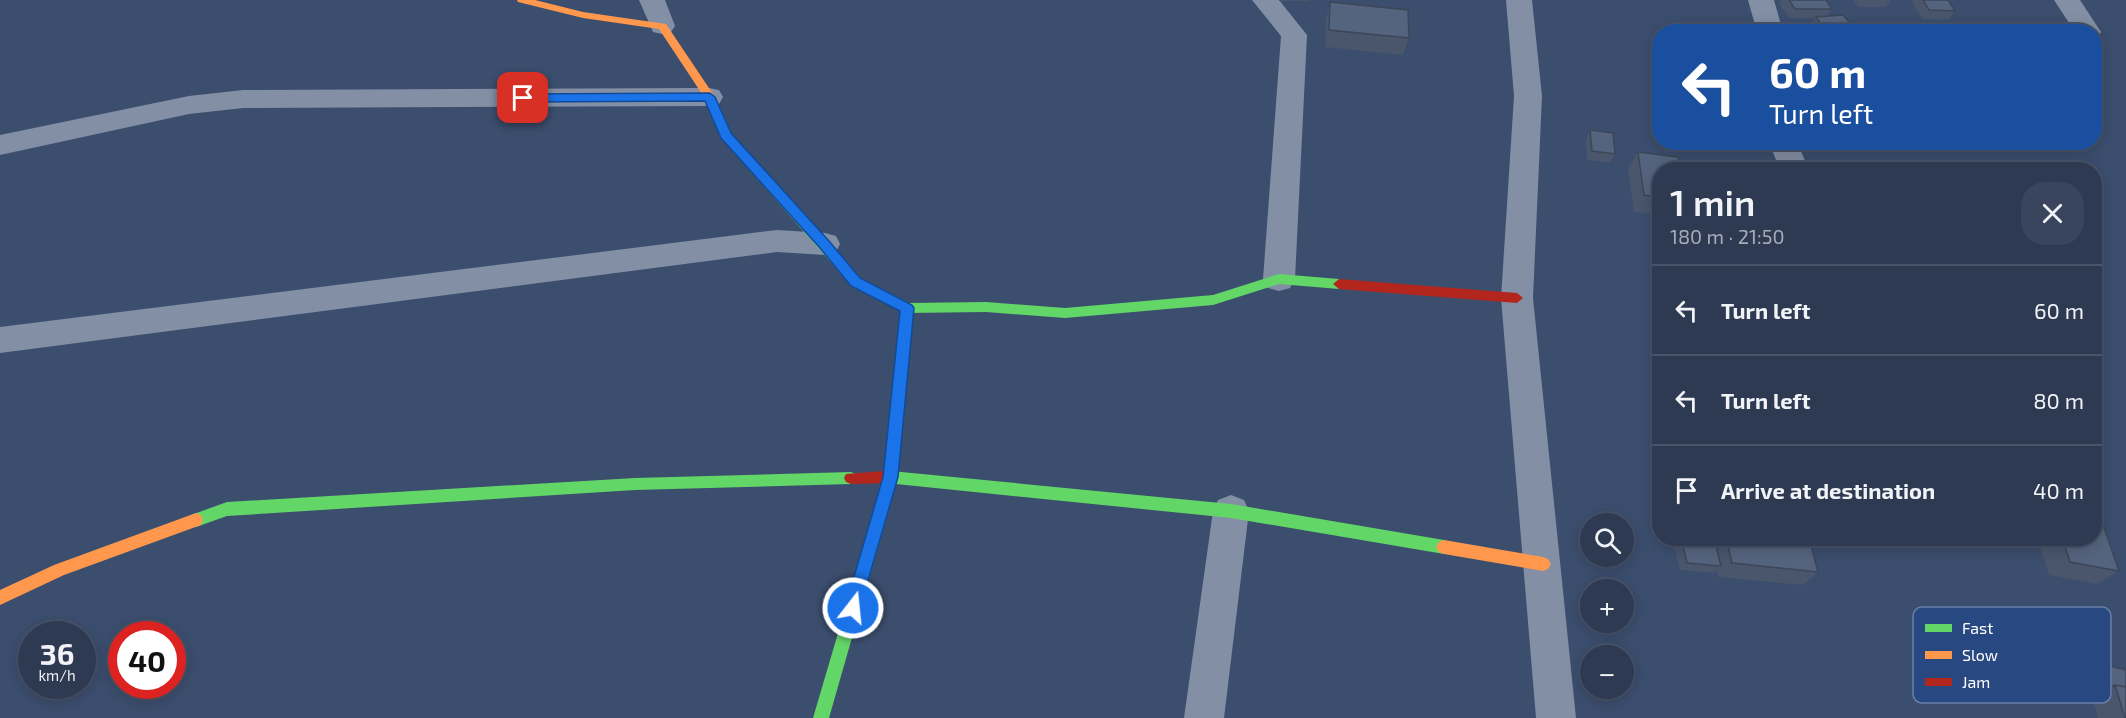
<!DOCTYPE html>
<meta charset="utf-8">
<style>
body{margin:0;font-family:"Exo 2",sans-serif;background:#39455c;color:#f1f3f6;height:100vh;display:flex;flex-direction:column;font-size:22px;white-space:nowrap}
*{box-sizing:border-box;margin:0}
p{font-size:20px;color:#a7adb8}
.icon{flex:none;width:33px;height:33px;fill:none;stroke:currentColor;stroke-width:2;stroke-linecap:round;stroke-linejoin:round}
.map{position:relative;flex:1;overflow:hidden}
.panel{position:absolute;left:1652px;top:162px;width:450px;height:384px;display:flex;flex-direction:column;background:#2d3a52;border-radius:24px;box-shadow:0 3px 15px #0003,0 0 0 2px #485469}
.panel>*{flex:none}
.top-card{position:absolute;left:1652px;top:24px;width:450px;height:126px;border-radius:24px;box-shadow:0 3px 15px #0003,0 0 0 2px #485469;background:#1a4fa0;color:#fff;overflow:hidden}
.tools{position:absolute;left:1580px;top:513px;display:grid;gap:12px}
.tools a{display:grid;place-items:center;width:54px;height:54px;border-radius:50%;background:#2d3a52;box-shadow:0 3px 15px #0003,0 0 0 2px #485469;font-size:30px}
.speed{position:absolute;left:18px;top:621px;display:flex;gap:12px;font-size:30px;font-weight:700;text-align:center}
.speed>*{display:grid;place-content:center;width:78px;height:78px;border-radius:50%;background:#2d3a52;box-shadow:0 3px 15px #0003,0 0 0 2px #485469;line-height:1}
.speed small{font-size:15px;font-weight:400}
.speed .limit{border:9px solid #d22;background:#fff;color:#111}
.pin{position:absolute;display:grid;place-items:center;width:51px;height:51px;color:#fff;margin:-26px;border-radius:12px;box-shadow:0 3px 9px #0006}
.me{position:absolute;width:66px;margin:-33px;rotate:16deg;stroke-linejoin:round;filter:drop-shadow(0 0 4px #0008)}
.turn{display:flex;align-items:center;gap:21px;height:126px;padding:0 18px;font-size:27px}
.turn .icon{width:78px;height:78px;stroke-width:2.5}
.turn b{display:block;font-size:42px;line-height:51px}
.round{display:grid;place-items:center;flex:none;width:63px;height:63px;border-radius:24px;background:#39455c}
.overview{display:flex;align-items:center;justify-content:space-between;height:102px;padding:0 18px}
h1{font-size:36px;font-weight:600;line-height:45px}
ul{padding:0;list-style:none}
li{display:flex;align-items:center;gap:18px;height:90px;padding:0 18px;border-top:2px solid #485469}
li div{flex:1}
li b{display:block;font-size:22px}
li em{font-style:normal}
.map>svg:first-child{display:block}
</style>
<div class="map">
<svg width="2126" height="718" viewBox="0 0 2126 718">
<rect width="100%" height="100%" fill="#3c4e6e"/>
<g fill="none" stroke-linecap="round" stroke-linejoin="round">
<!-- street -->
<path fill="#838fa4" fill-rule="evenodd" d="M 639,0 L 665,0 L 675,26 L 671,32 L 662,34 L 653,32 Z
M 1252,0 L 1279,0 L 1307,35 L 1295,279 L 1290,288 L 1279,291 L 1268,288 L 1263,279 L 1281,36 Z
M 1506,0 L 1532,0 L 1542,96 L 1533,298 L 1576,718 L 1536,718 L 1501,298 L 1514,96 Z
M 1748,0 L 1774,0 L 1783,32 L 1757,32 Z
M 2054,0 L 2080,0 L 2101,32 L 2097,38 L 2094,39 L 2094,32 L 2075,32 Z
M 709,88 L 719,90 L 723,97 L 719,104 L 709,106 L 243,108 L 189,114 L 0,155 L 0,135 L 189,96 L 243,90 Z
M 1769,142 L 1797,142 L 1809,170 L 1780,170 Z
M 777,230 L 825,233 L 836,236 L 840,244 L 836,252 L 825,255 L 777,252 L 0,353 L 0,327 Z
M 1231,495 L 1244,500 L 1249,511 L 1224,718 L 1184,718 L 1213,511 L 1218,500 Z"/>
<!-- fast -->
<path fill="#63d668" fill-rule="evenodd" d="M 718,114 L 722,115 L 730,133 L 861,279 L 909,303 L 986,302 L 1065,308 L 1213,295 L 1279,274 L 1339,279 L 1345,284 L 1339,289 L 1279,284 L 1213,305 L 1065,318 L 986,312 L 907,313 L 851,285 L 721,138 L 712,118 Z
M 891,471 L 1231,504 L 1444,540 L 1449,542 L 1452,547 L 1449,552 L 1444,554 L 1231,518 L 896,484 L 829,718 L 813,718 L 884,477 L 886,473 Z
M 851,472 L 856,474 L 858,478 L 856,482 L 851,484 L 635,490 L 227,516 L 196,527 L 191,525 L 189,520 L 191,515 L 227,502 L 635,478 Z"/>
<!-- slow -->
<path fill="#ff974d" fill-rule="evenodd" d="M 517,0 L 535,0 L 583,12 L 666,24 L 713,94 L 724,118 L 718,122 L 714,121 L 704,97 L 659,29 L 583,18 L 518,2 Z
M 196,513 L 201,515 L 203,520 L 201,525 L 64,575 L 0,605 L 0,590 L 54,565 Z
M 1444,540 L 1543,557 L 1548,559 L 1551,564 L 1548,569 L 1543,571 L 1444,554 L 1439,552 L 1436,547 L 1439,542 Z"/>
<!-- jam -->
<path fill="#b3261e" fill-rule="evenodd" d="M 1339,279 L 1517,293 L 1523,298 L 1517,303 L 1339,289 L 1333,284 Z
M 907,303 L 914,308 L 898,477 L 896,481 L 891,483 L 851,484 L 846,482 L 844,478 L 846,474 L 884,471 L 900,308 Z"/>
</g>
<!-- wall -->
<path fill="#49566c" d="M 1279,0 L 1310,0 L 1309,1 L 1279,1 Z
M 1781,0 L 1826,0 L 1832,9 L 1827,16 L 1857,31 L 1856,32 L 1814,32 L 1810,26 L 1815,18 L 1789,18 L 1779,3 Z
M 1853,0 L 1891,0 L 1886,7 L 1858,7 Z
M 1914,0 L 1948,0 L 1955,11 L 1948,20 L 1922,19 L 1912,2 Z
M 1330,2 L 1409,38 L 1403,55 L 1325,47 L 1326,20 Z
M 1590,130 L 1615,154 L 1610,163 L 1587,160 L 1586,139 Z
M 1638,152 L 1659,170 L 1659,215 L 1634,212 L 1628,168 Z
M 1659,425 L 1659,455 L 1657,428 Z
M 1672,538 L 1809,538 L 1818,572 L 1803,585 L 1718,577 L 1717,570 L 1714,573 L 1680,570 Z
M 2037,538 L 2094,538 L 2119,571 L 2097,584 L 2049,575 Z
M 2097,663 L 2126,670 L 2126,718 L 2098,718 L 2085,670 Z"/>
<!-- building -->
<path fill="#55647e" stroke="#3c4658" stroke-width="1.5" d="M 1789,0 L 1826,0 L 1832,9 L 1795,9 Z
M 1923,0 L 1948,0 L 1955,11 L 1929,10 Z
M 1330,2 L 1408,10 L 1409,38 L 1329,30 Z
M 1843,15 L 1857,31 L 1827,32 L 1816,17 Z
M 1679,27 L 1714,32 L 1680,32 Z
M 1590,130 L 1613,133 L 1615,154 L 1592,151 Z
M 1638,152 L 1678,157 L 1680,170 L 1659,170 L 1659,197 L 1644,195 Z
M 2094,512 L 2099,513 L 2119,571 L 2070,562 L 2062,538 L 2094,538 Z
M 1681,538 L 1714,538 L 1721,566 L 1687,563 Z
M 1726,538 L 1809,538 L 1818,572 L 1732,563 Z
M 2097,663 L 2126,670 L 2126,687 L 2115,685 L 2104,690 Z
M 2115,685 L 2126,687 L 2126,718 L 2125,718 Z"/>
<!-- route -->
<path fill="#1a73e8" stroke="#114b97" stroke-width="1.5" d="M 710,93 L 715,97 L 731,133 L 829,241 L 860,278 L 912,305 L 914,308 L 898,477 L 860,608 L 858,613 L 853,616 L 847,613 L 845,608 L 883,477 L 900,311 L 851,286 L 820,248 L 721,138 L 705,101 L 523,102 L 517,98 L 523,94 Z"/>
<!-- legend -->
<rect x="1913" y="607" width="198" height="96" rx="9" fill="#284882" stroke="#687fa8" stroke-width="1.5"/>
<rect x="1925" y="624" width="27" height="8" fill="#63d668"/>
<rect x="1925" y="651" width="27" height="8" fill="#ff974d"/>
<rect x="1925" y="678" width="27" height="8" fill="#b3261e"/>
<g font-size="16" fill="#fff">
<text x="1962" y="634">Fast</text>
<text x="1962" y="661">Slow</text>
<text x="1962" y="688">Jam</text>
</g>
</svg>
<div class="tools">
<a><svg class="icon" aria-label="search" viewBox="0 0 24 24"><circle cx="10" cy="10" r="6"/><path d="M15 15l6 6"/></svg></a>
<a>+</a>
<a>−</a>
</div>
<div class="speed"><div>36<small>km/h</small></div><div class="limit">40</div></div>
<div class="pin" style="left:523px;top:98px;background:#d93025"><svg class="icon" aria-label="arrive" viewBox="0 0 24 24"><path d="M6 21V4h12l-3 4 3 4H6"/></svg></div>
<svg class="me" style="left:853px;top:608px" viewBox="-20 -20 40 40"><circle r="17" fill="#1a73e8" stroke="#fff" stroke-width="3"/><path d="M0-11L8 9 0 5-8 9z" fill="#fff"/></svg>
<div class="top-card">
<div class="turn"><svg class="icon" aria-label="left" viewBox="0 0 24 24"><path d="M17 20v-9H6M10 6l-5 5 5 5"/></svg><div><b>60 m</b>Turn left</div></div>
</div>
<section class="panel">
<div class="overview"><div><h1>1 min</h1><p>180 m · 21:50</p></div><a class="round"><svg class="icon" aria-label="close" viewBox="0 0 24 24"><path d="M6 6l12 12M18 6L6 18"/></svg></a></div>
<ul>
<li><svg class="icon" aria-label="left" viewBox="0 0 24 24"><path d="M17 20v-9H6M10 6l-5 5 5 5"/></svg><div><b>Turn left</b></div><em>60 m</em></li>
<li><svg class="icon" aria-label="left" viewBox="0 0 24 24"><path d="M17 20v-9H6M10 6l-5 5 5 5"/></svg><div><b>Turn left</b></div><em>80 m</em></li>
<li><svg class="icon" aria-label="arrive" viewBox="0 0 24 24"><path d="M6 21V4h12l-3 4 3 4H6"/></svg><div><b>Arrive at destination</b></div><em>40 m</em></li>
</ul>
</section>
</div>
